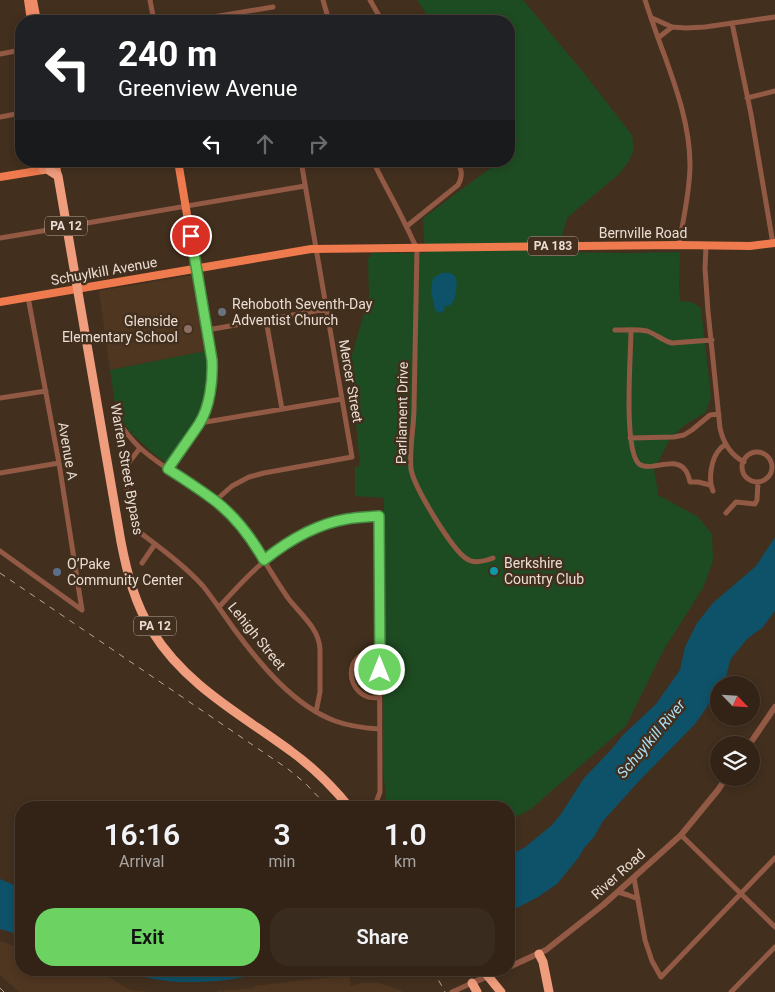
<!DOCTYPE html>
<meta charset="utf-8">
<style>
body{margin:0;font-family:Roboto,sans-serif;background:#3a2b1f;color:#f1f3f6;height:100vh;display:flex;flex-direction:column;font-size:19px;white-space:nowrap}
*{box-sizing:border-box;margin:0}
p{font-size:16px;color:#a8a4a1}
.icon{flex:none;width:28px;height:28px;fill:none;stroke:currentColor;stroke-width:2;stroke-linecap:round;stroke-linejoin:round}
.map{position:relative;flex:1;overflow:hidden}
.side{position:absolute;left:15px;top:801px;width:500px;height:175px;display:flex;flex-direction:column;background:#322316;border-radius:20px;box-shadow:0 2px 8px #0003,0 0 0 1px #4d4035}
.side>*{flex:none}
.guide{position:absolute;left:15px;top:15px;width:500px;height:152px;border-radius:20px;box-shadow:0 2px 8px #0003,0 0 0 1px #4d4035;background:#202124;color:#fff;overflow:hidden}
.needle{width:32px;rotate:115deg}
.buttons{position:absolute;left:710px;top:676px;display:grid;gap:10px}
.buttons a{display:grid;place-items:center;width:50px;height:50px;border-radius:50%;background:#322316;box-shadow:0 2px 8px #0003,0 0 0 1px #4d4035;font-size:25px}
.pin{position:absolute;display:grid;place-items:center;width:42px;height:42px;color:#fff;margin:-21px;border:2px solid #fff;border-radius:50%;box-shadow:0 1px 5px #0007}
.me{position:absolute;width:55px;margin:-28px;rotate:0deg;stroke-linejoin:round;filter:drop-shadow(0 0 4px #0008)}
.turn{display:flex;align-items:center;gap:18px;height:105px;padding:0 20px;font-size:22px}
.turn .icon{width:65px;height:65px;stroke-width:2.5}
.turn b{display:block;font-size:35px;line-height:42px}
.lanes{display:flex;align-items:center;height:48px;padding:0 20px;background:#0003;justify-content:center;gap:25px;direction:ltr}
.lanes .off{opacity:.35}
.eta{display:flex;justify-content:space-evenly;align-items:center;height:85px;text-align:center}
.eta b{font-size:30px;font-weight:600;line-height:35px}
.cta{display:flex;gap:10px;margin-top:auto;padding:10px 20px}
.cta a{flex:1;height:58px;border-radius:20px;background:#6cd362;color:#111;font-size:20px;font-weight:600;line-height:58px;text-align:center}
.cta a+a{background:#3a2b1f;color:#f1f3f6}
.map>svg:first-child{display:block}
</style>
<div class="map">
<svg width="775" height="992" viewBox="0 0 775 992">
<rect width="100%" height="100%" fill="#422f1e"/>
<!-- built -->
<path fill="#4f3621" d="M 194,275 L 206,351 L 110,370 L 99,291 Z
M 0,941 L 21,948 L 21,970 L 97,970 L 130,990 L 148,992 L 19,992 L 0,975 Z
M 349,975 L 351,986 L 362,983 L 379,983 L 400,990 L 403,992 L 217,992 L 219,990 L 223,991 L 225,990 L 236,990 L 254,988 L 254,986 Z"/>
<!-- green -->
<path fill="#1e4c22" d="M 417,0 L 523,0 L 583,72 L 632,135 L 634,149 L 629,161 L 620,173 L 567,218 L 558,252 L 629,253 L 680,252 L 679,285 L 680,301 L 692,302 L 701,308 L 711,397 L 707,409 L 705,413 L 686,424 L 670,439 L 654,470 L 657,486 L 658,495 L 698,517 L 712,534 L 713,561 L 703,588 L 663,651 L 626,726 L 531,809 L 509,821 L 509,808 L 384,807 L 386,797 L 383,771 L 383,672 L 386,627 L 384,555 L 384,498 L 355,496 L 355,466 L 359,467 L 360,458 L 359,454 L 350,362 L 369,296 L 368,259 L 372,253 L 425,253 L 423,218 L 500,161 L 509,161 L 509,155 L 511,153 L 517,140 L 509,130 L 509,21 L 431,21 Z
M 206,351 C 207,357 209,364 209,370 C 210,406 188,433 170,462 L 165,462 L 154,454 L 129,431 L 116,410 L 110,370 Z"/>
<!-- water -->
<path fill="#0e5269" d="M 442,273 C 456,271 458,279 456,291 C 455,295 455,300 452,303 C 450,306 448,306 445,306 L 444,311 L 439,313 L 435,310 L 431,291 L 433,278 Z
M 775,537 L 775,611 L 762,628 L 748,638 L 733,656 L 730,661 L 724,685 L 719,685 L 718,697 L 709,704 L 695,724 L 640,780 L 603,821 L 594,837 L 584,848 L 579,857 L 557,884 L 538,897 L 509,912 L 509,855 L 524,848 L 551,826 L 561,814 L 584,778 L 610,751 L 623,735 L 656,704 L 680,670 L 685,647 L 697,623 L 713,603 L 756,566 Z
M 0,879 L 21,888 L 21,935 L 0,929 Z
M 123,970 L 274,970 C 231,983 165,989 123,970 Z"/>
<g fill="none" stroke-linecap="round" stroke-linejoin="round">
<!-- minor -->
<path stroke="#925944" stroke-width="5" d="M 150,0 L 154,21
M 323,0 L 329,21
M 370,0 L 382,21
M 645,0 C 651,18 657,36 664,54 C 677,90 690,127 690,165 C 690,192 683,219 679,245
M 652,18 L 672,27 L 686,28 L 705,27 L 775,17
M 189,21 L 273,7
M 732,23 L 751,114 L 773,244
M 658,38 L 672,27
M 0,54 L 21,50
M 747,98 L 775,91
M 0,117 L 21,113
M 373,161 C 383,183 396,204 406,226 C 410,233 412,240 417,248 C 416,301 415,355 414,408 C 414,428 409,449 411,469 C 414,487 452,550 467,559 C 474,564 485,561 493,558
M 87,223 L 305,186
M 407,226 L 458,185 C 463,176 462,170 457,161
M 0,238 L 60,228
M 706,246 L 705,268 L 708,311 L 720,428 C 723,442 731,455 744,462
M 28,297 L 59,463 L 82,610
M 266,320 L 282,409
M 207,330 L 327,309
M 615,330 C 625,330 637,329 647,331 C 656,334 663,341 672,343 L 712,340
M 631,330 C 631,354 623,449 639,464 C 651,473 675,454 686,471 C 688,474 689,478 690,482 L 698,482 L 710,485
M 0,398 L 46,391
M 117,421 C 124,430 131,439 139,447 C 162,468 190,482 214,500 C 247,526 265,565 288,598 C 300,614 319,628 320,649 L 320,692 L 316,712
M 200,423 L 342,399
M 630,438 L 674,437 L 684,435 L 692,430 L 710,415 L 719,414
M 140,448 L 127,465 L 124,474 L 133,527 C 157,546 182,563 203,586 C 214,600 224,615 234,629 C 260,664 293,705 335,721 C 349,726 364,728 379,729
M742 467a15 15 0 1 1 30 0a15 15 0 1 1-30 0Z
M 168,469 L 193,431 L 200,423 L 207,403 L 211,392 L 212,380 L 212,360 L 196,268
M 0,473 L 59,463
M 713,491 C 708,480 711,458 720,449 C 721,447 724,446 726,444
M 215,501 L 232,486 L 249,477 L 264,473 L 352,457 L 301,161
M 726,513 L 736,502 L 755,504 L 757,500 L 758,482
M 0,551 L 82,610
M 142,563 L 155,544
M 219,607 C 256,567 291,528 348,519 C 358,517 368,517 379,516 L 380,792 L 377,800
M 379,698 C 376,698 371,698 368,697 C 354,692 348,677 353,664 C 357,655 371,649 380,647
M 681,835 L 775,927
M 634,878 L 645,940 L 652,961 L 661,977 L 775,858
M 618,892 L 628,895 L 638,899
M 452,992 L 472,983
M 731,992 L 775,947"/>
<!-- tertiary -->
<path stroke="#925944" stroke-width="6" d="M 749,745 L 775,707
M 509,967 L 546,950 L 603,905 L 681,835 L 718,790 L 726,778
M 472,983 L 502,970"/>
<!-- primary -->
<path stroke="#ee7a4d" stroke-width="8" d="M 178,161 L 196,268
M 0,177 L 43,170 L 47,170
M 0,302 L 311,249 L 679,245 L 750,246 L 775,243"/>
<!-- trunk -->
<path stroke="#ef8c66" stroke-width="8" d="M 28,0 L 31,21
M 33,0 L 37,21
M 55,161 L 58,176
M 43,170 L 49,166 L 52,161"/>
<!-- motorway -->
<path stroke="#f09d7e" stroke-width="9" d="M 50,171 L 58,176 L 121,542 C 127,573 135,604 152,631 C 186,686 242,715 292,752 C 314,768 333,787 350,808
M 539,954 L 543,962 L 549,992
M 483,970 L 501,992
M 472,983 L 477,992"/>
<!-- rail -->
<path stroke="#b8a99d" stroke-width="1" stroke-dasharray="6 6" stroke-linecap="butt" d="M 0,573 L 288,769 L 305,783 L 329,808
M 433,970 L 445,992
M 0,988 L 4,992"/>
</g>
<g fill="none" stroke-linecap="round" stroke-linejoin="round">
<!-- route casing -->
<g stroke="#468940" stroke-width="12">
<path id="route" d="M 191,236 L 212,360 C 213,380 210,407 199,424 C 189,439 178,454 168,469 C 184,479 199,489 214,500 C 234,515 252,539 264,560 C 289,540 316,524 347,519 C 358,517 368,517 379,516 L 380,670"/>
</g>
<!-- route -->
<use href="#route" stroke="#6cd362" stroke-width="9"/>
</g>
<!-- markers -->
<circle fill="#6b7280" stroke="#422f1e" stroke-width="2" cx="222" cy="312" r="5"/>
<circle fill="#8d6e63" stroke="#422f1e" stroke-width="2" cx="188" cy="329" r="5"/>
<circle fill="#0f9aa8" stroke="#422f1e" stroke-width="2" cx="494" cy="571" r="5"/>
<circle fill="#5c6f8a" stroke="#422f1e" stroke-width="2" cx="57" cy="572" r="5"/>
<g text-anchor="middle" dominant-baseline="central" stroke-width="5" stroke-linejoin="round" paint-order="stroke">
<!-- shield labels -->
<g fill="#422f1e" stroke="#b8a99d" stroke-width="1">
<rect x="45" y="216.5" width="42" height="19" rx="4"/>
<rect x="528" y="236.5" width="50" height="19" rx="4"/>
<rect x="134" y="616.5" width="42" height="19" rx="4"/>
</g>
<g font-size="12" font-weight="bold" fill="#eaddd3">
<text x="66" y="226">PA 12</text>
<text x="553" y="246">PA 183</text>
<text x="155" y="626">PA 12</text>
</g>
<!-- street labels -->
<g font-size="14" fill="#eaddd3" stroke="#422f1e">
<text x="643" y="233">Bernville Road</text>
<text transform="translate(104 271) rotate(-10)">Schuylkill Avenue</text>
<text transform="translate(351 381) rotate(80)">Mercer Street</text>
<text transform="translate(402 413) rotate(-89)">Parliament Drive</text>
<text transform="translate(68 451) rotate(80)">Avenue A</text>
<text transform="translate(127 469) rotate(80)">Warren Street Bypass</text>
<text transform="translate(257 636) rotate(51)">Lehigh Street</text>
<text transform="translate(618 874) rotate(-42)">River Road</text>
</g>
<!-- poi labels -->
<g font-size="14" fill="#eaddd3" stroke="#422f1e" text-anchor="start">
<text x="232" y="304">Rehoboth Seventh-Day<tspan x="232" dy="16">Adventist Church</tspan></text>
<text x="178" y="321" text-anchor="end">Glenside<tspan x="178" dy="16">Elementary School</tspan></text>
<text x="504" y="563">Berkshire<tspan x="504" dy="16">Country Club</tspan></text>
<text x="67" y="564">O’Pake<tspan x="67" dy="16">Community Center</tspan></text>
</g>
<!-- water labels -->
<g font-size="15" font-style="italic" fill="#acdff6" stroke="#422f1e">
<text transform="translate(651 739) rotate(-50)">Schuylkill River</text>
</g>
</g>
</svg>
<div class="buttons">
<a><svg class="needle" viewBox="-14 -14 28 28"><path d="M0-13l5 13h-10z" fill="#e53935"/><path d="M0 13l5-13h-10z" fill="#a8a4a1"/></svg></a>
<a><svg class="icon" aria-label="layers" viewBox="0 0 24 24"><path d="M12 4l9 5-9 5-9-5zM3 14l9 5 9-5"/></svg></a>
</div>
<div class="pin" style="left:191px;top:236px;background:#d93025"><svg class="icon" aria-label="arrive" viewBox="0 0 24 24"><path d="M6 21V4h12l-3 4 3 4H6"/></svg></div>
<svg class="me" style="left:380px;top:670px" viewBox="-20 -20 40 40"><circle r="17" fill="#6cd362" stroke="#fff" stroke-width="3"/><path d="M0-11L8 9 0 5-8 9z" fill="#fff"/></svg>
<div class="guide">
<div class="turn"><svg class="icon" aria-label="left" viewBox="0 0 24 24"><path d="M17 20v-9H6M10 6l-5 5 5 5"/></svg><div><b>240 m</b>Greenview Avenue</div></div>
<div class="lanes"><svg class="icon" aria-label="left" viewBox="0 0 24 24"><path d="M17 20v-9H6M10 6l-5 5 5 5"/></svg><svg class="icon off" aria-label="ahead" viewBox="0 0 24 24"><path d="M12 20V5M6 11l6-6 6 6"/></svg><svg class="icon off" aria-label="right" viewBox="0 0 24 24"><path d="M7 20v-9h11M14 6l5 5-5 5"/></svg></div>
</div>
<section class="side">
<div class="eta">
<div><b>16:16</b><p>Arrival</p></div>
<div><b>3</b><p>min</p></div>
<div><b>1.0</b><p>km</p></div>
</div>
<div class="cta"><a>Exit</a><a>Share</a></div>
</section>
</div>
